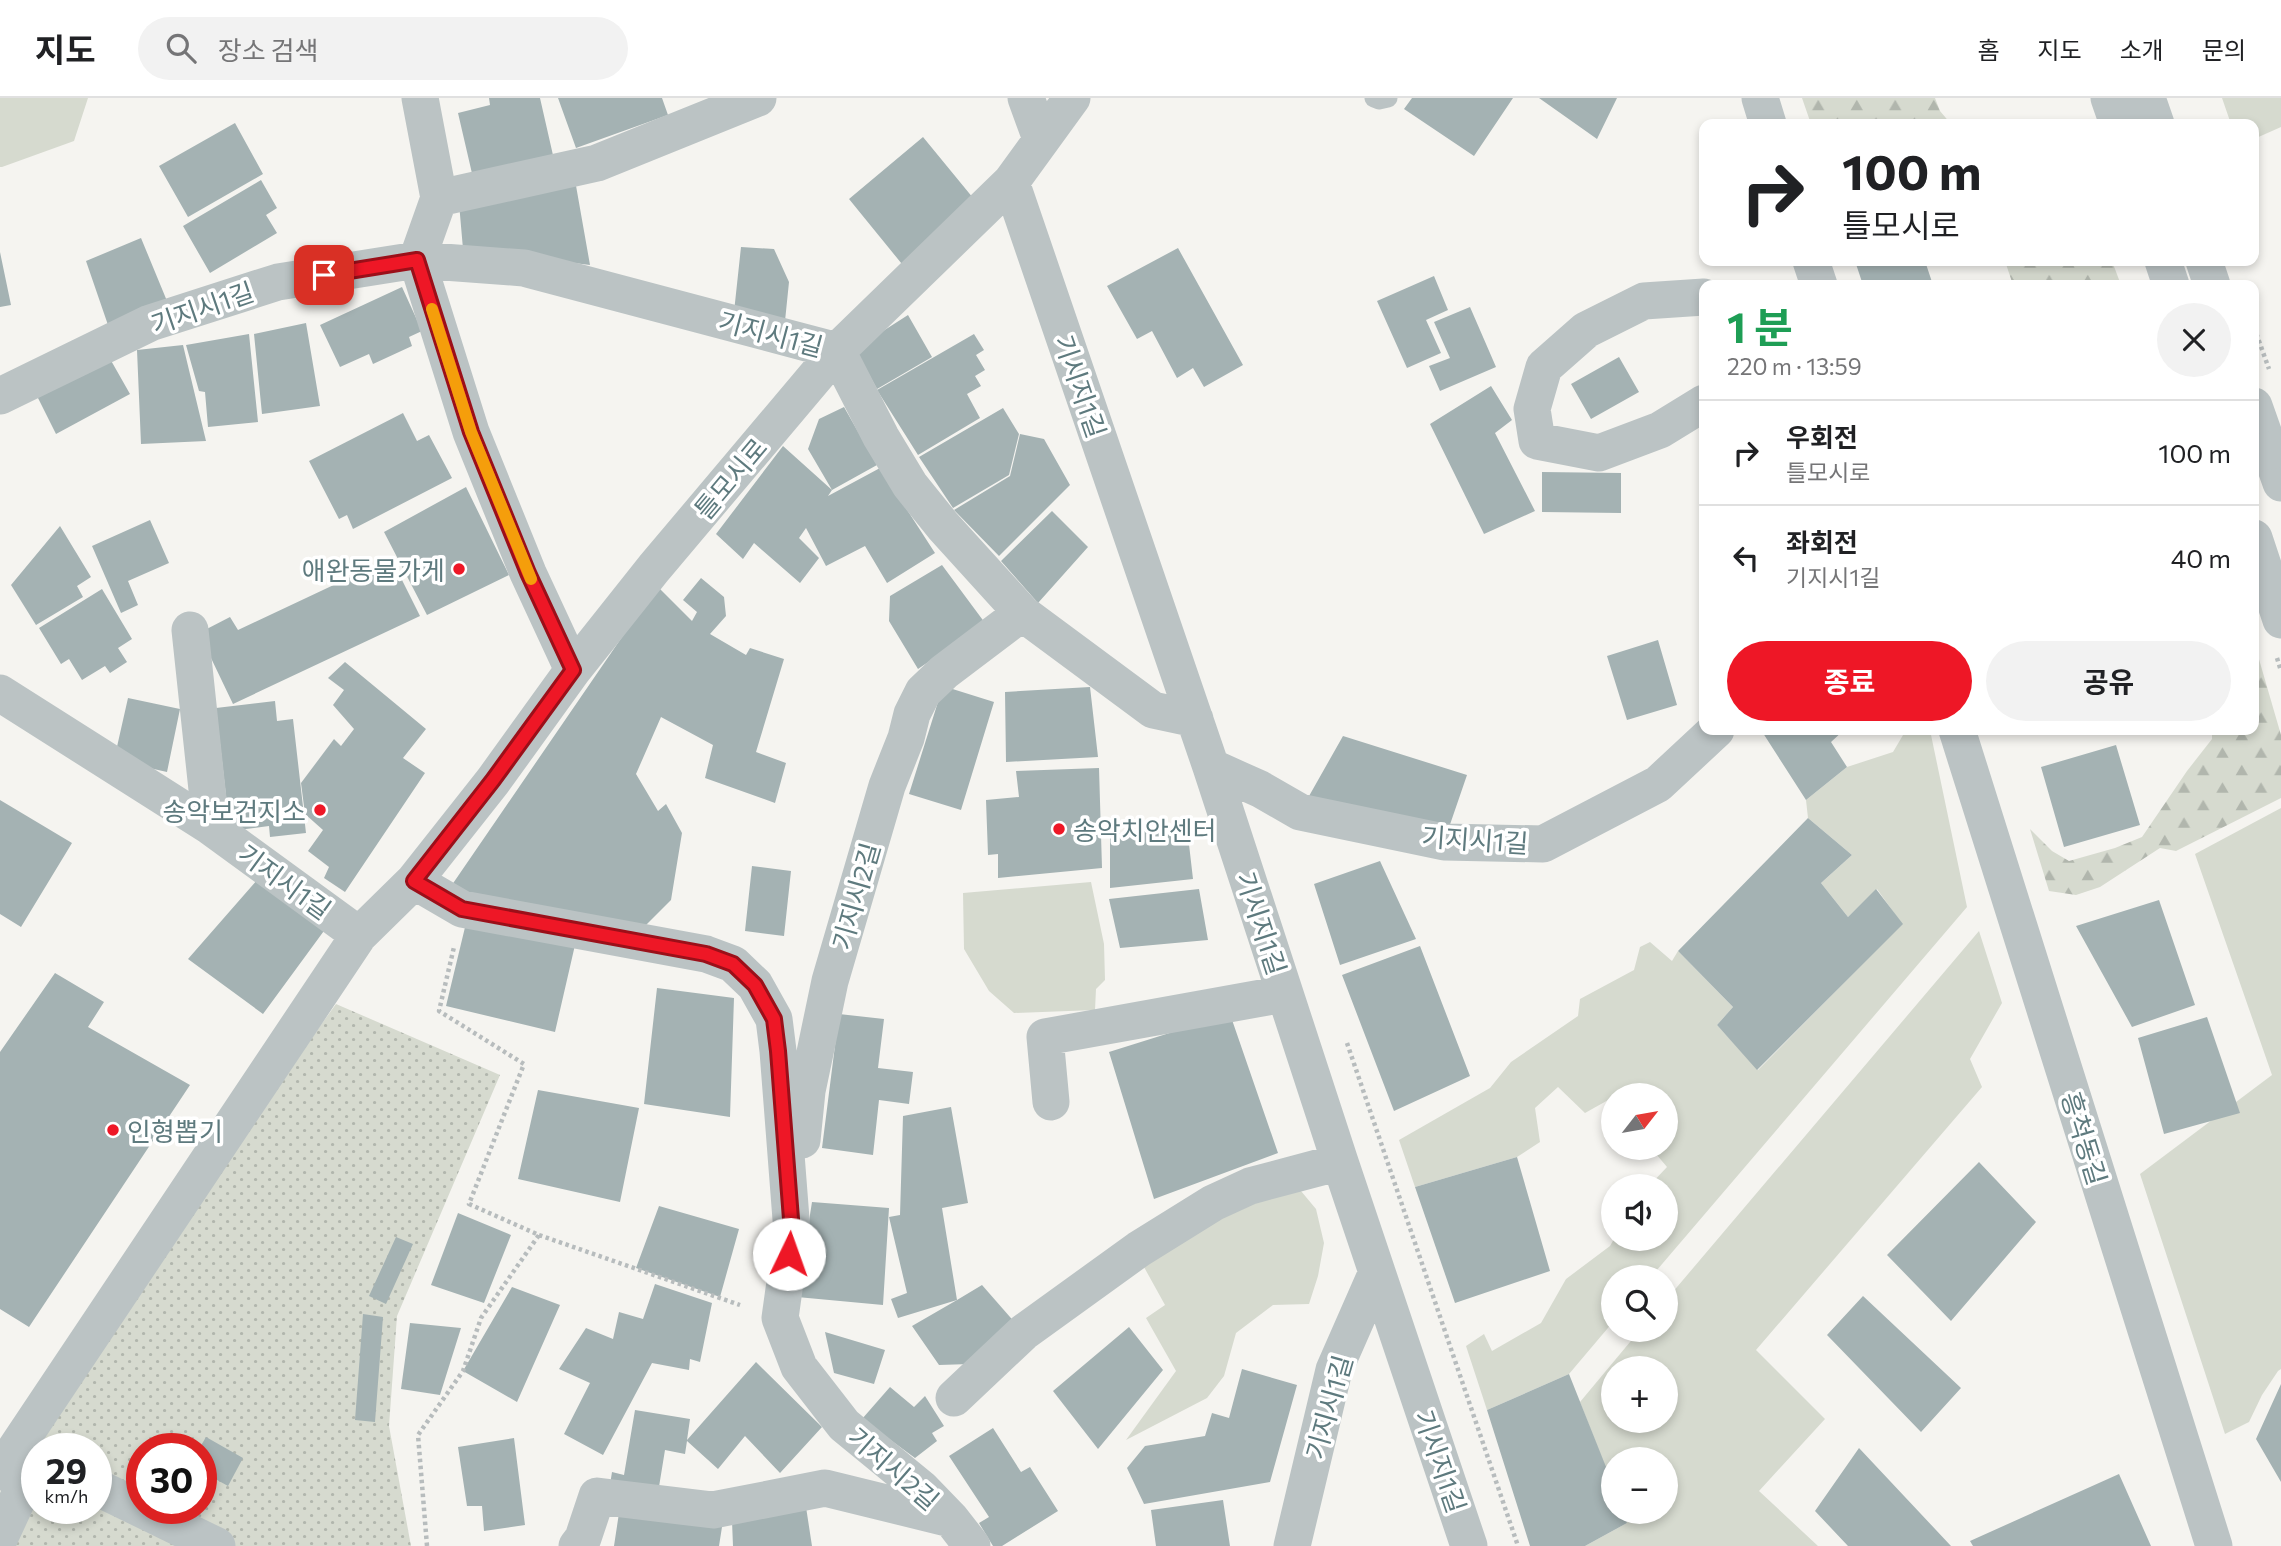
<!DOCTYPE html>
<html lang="ko">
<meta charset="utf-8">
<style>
body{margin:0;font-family:Commissioner,"Noto Sans KR",sans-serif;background:#f2f2f2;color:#202124;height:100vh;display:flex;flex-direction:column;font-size:26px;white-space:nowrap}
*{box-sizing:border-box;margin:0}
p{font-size:23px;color:#757577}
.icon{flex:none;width:38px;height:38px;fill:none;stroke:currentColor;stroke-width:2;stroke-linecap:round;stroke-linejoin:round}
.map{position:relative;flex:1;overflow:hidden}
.sheet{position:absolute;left:1699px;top:182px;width:560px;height:455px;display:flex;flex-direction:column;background:#fff;border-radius:14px;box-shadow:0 4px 10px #0003}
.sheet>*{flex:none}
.hud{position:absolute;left:1699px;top:21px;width:560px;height:147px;border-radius:14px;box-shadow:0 4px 10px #0003;background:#fff;color:#202124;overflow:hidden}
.needle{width:46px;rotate:59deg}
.controls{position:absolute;left:1601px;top:985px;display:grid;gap:14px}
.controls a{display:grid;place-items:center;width:77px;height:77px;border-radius:50%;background:#fff;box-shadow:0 4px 10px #0003;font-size:35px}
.speed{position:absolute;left:21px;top:1335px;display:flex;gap:14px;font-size:35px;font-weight:700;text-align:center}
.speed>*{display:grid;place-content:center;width:91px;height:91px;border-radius:50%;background:#fff;box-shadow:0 4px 10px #0003;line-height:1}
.speed small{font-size:18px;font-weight:400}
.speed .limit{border:10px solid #d22;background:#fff;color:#111}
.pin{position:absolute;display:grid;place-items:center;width:60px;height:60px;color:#fff;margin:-30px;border-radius:14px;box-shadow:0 4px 10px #0006}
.me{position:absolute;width:77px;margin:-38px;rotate:3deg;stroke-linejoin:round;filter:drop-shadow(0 0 5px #0008)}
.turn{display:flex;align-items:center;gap:24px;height:147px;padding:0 28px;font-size:32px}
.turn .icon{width:91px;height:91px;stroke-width:2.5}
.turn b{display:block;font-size:49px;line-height:60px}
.round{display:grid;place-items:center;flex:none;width:74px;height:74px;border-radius:37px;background:#f2f2f2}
.overview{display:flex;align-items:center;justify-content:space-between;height:119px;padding:0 28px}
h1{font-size:42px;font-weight:700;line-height:52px;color:#1e9e55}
.primary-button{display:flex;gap:14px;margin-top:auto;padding:14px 28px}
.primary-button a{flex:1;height:80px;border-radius:42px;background:#ee1726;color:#fff;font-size:28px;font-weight:700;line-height:80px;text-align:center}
.primary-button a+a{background:#f2f2f2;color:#202124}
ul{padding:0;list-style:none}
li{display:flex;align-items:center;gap:21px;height:105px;padding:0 28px;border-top:2px solid #e0e0e0}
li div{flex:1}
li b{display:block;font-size:26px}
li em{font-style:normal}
header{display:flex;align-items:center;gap:42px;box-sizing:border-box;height:98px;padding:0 35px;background:#fff;border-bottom:2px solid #e0e0e0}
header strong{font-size:33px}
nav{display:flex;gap:38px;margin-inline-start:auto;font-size:24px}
.search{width:490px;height:63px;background:#f2f2f2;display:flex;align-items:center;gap:18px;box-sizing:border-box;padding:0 24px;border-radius:38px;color:#757577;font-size:26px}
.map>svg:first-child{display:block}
</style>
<header>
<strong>지도</strong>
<div class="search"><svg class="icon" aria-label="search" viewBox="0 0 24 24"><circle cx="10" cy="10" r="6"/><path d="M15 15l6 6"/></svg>장소 검색</div>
<nav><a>홈</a><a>지도</a><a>소개</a><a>문의</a></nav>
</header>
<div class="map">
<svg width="2281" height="1448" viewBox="0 0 2281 1448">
<defs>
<pattern id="forest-firs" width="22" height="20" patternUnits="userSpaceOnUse" patternTransform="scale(1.75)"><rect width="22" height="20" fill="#d6dacf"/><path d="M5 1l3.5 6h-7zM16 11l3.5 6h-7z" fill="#b1b6ad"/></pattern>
<pattern id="park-dots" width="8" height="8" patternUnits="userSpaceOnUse" patternTransform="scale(1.75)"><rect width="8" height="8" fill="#d6dacf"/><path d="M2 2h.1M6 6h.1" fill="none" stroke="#b1b6ad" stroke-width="1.8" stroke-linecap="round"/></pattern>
</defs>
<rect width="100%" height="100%" fill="#f5f4f0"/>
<!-- grass -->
<path fill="#d6dacf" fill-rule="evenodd" d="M 0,0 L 88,0 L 74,43 L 2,69 L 0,69 Z
M 2222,0 L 2281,0 L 2281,29 L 2254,41 L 2254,26 L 2231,26 Z
M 1906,632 L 1930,632 L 1967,809 L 1651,1179 L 1614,1180 L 1613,1224 L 1569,1276 L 1487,1312 L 1466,1248 L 1484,1236 L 1492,1253 L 1541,1225 L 1566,1181 L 1610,1148 L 1614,1141 L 1666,1141 L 1666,1088 L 1649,1088 L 1667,1069 L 1651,1050 L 1666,1050 L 1666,998 L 1614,998 L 1613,1005 L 1610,1001 L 1585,1015 L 1558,989 L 1535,1010 L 1540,1044 L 1517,1059 L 1415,1089 L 1399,1042 L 1490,990 L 1511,964 L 1578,918 L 1580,901 L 1634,872 L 1640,849 L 1650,844 L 1672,863 L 1678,853 L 1733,909 L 1717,927 L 1758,972 L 1902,826 L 1877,791 L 1848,819 L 1821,785 L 1852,757 L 1808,720 L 1806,702 L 1847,669 L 1893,654 Z
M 2281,710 L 2281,1271 L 2278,1273 L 2262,1297 L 2249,1324 L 2225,1336 L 2140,1076 L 2272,977 L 2195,756 Z
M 1091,784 L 1104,846 L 1105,882 L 1096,891 L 1095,912 L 1014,915 L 989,893 L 964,851 L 963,795 Z
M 1979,833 L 2002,905 L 1970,961 L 1982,989 L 1756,1252 L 1825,1321 L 1759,1393 L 1818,1448 L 1585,1448 L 1627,1425 L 1623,1414 L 1666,1414 L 1666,1362 L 1614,1362 L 1613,1389 L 1580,1304 L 1640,1232 L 1666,1232 L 1666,1202 ZM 1614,1270 L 1666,1270 L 1666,1323 L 1614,1323 Z
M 1296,1087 L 1316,1111 L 1324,1145 L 1318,1178 L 1309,1206 L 1273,1207 L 1236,1235 L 1224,1278 L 1207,1300 L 1126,1342 L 1176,1273 L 1146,1220 L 1165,1207 L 1139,1160 L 1219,1111 Z"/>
<!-- forest -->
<path fill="url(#forest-firs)" d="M 1802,0 L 1935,0 L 1940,13 L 1951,26 L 1811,26 Z
M 2005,163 L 2112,163 L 2121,187 L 2013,187 Z
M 2254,544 L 2281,637 L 2281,700 L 2176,753 L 2160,750 L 2100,789 L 2076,797 L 2049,793 L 2030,731 L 2052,753 L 2069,763 L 2115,750 L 2142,739 L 2187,673 L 2212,641 L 2212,632 L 2254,632 Z"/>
<!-- park -->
<path fill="url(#park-dots)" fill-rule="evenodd" d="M 336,906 L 500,977 L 397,1218 L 389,1328 L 411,1448 L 0,1448 L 1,1369 ZM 37,1351 L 96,1351 L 96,1410 L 37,1410 ZM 142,1351 L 201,1351 L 201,1410 L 142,1410 Z"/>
<!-- building -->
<path fill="#a4b2b3" d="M 489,0 L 540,0 L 555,66 L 474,84 L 458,15 L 490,7 Z
M 558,0 L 662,0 L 668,17 L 576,50 Z
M 1412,0 L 1513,0 L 1474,58 L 1404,11 Z
M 1539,0 L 1617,0 L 1597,41 Z
M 235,25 L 263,76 L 188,119 L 159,68 Z
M 923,39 L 978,106 L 906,171 L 849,101 Z
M 261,82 L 277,110 L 266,117 L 277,135 L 210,175 L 183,128 Z
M 575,82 L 590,167 L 463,151 L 459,105 Z
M 141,140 L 167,203 L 108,227 L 86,163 Z
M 741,149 L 774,151 L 789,184 L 785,223 L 734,214 Z
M 1178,150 L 1243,267 L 1204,289 L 1193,270 L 1177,280 L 1152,233 L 1137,241 L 1107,188 Z
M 0,154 L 11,207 L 0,209 Z
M 1855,163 L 1925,163 L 1933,187 L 1863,187 Z
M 1434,178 L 1448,212 L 1426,222 L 1441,255 L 1407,270 L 1377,203 Z
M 402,189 L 422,233 L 409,239 L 412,248 L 373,266 L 369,256 L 340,269 L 320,227 Z
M 1470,209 L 1496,269 L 1440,293 L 1429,268 L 1450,260 L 1434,224 Z
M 908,217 L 932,259 L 877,291 L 855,251 Z
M 306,225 L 320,308 L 262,316 L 254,236 Z
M 249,236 L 258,324 L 208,329 L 205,294 L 199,293 L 186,247 Z
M 974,236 L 984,252 L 976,257 L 985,272 L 975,278 L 981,288 L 967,296 L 980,320 L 918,357 L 877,292 Z
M 183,247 L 206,343 L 141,346 L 137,252 Z
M 109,259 L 130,296 L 56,336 L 35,294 Z
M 1619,259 L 1639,294 L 1591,321 L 1571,286 Z
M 1491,288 L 1512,322 L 1495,335 L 1535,413 L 1484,436 L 1430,326 Z
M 844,309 L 877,367 L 832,392 L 808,351 L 819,321 Z
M 1003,310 L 1019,336 L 1009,377 L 953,410 L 919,359 Z
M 403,315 L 417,343 L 429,337 L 452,380 L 353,431 L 347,417 L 339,421 L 309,363 Z
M 1020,336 L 1044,341 L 1070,387 L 999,458 L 954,412 L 1010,378 Z
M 783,348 L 832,392 L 828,398 L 880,370 L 935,455 L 887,485 L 865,448 L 826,468 L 806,430 L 799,440 L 819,460 L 800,485 L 754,445 L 743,461 L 716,436 Z
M 1542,374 L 1621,375 L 1621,415 L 1542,414 Z
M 466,389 L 509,477 L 427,517 L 384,434 Z
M 1052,413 L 1088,449 L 1038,505 L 1001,463 Z
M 150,422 L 169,465 L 128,483 L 138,507 L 121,515 L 92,448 Z
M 60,428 L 91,479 L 77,488 L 83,499 L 36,527 L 11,487 Z
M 391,460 L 420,518 L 233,606 L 199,535 L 230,519 L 238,532 Z
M 942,467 L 985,525 L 918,571 L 889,523 L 890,498 Z
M 701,480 L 724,499 L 726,518 L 710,536 L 746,557 L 750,550 L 784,561 L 756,654 L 786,665 L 775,705 L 705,680 L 713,647 L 661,619 L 636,676 L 658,713 L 666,706 L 682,735 L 671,802 L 645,828 L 445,797 L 657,488 L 692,523 L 697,514 L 683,502 Z
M 102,491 L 132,541 L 118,550 L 127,564 L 110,575 L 105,568 L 82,582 L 69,561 L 61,566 L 39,530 Z
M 1658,542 L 1677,607 L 1627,622 L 1607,558 Z
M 345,564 L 426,631 L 403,660 L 425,675 L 345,794 L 324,780 L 329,769 L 308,753 L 323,732 L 305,716 L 301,685 L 334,641 L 341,648 L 354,631 L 333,607 L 344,592 L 328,580 Z
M 943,588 L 994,604 L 961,712 L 909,696 Z
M 1090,589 L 1098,659 L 1006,664 L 1005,594 Z
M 128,600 L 180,611 L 167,674 L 114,662 Z
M 275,603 L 277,623 L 293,621 L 306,735 L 270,739 L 269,728 L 230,733 L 216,610 Z
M 1761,632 L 1844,632 L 1831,644 L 1847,669 L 1806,702 Z
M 1343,638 L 1467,677 L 1444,744 L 1300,714 Z
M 2116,647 L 2140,727 L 2064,749 L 2041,669 Z
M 1099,670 L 1102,770 L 998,780 L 998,756 L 988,757 L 986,702 L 1019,699 L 1016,673 Z
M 0,702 L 72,745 L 21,829 L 0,816 Z
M 1808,720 L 1852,757 L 1821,785 L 1848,819 L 1876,791 L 1903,826 L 1757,972 L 1717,927 L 1733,909 L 1678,853 Z
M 1187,729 L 1193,781 L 1110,790 L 1110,736 Z
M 1380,763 L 1416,841 L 1340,867 L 1314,786 Z
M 752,768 L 791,773 L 784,838 L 745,833 Z
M 257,782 L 329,826 L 263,916 L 188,861 Z
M 1199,791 L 1208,842 L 1120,850 L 1109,801 Z
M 2159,802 L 2195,907 L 2132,929 L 2076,828 Z
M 467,821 L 575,847 L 555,934 L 446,908 Z
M 1420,848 L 1470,978 L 1394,1013 L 1342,877 Z
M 55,875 L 104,904 L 88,929 L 190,987 L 29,1229 L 0,1211 L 0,954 Z
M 657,890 L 734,900 L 730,1019 L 644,1006 Z
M 839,916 L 884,921 L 878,970 L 913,974 L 909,1006 L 879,1002 L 873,1057 L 822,1050 Z
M 1230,916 L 1278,1055 L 1154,1101 L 1109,954 Z
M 2207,919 L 2240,1015 L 2164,1036 L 2138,940 Z
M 538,992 L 639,1010 L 620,1104 L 518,1081 Z
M 951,1009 L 968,1105 L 942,1110 L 957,1202 L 982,1187 L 1017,1227 L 970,1266 L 939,1267 L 912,1228 L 957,1202 L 898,1220 L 891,1201 L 907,1195 L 889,1119 L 900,1117 L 903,1018 Z
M 1517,1059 L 1550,1173 L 1455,1205 L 1415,1089 Z
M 1979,1064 L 2036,1124 L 1951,1223 L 1887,1157 Z
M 812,1104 L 889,1110 L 883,1207 L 797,1199 Z
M 659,1108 L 739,1131 L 720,1199 L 636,1170 Z
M 458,1115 L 511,1137 L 484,1205 L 431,1187 Z
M 396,1139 L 413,1146 L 386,1206 L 369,1198 Z
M 655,1186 L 712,1205 L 700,1264 L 690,1261 L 689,1272 L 652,1265 L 603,1357 L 564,1336 L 590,1285 L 559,1271 L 586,1230 L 613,1241 L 619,1214 L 643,1221 Z
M 512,1189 L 560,1207 L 517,1304 L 463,1273 Z
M 1863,1198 L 1961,1290 L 1921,1334 L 1827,1237 Z
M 363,1216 L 383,1219 L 375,1324 L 355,1322 Z
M 410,1225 L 461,1230 L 440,1297 L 401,1291 Z
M 1129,1229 L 1163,1272 L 1098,1351 L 1053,1293 Z
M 825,1234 L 885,1252 L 874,1286 L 834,1275 Z
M 756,1264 L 822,1329 L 780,1375 L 745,1338 L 718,1371 L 687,1343 L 685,1356 L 665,1352 L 657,1401 L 609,1393 L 612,1374 L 624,1377 L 635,1312 L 690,1321 L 687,1342 Z
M 1242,1271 L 1297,1287 L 1270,1384 L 1144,1406 L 1127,1370 L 1145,1348 L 1205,1338 L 1212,1315 L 1229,1320 Z
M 1569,1276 L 1614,1389 L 1614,1414 L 1623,1414 L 1627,1425 L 1585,1448 L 1530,1448 L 1487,1312 Z
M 2281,1286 L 2281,1384 L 2256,1341 Z
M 890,1289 L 914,1309 L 925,1298 L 944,1328 L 932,1335 L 937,1343 L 915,1360 L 862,1321 Z
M 993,1330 L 1021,1374 L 1030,1369 L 1058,1413 L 1002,1448 L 993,1448 L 979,1425 L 989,1419 L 949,1358 Z
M 206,1339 L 243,1360 L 228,1388 L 201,1373 L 201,1351 L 199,1351 Z
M 514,1340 L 525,1427 L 484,1433 L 482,1408 L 467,1408 L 458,1349 Z
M 1859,1350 L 1951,1448 L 1848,1448 L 1815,1413 Z
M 2119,1376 L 2151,1448 L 1973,1448 L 1970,1443 Z
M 1223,1402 L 1230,1448 L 1156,1448 L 1151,1412 Z
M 806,1409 L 812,1448 L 733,1448 L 732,1423 Z
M 619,1415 L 722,1429 L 719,1448 L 614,1448 Z"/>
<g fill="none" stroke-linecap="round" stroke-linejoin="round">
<!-- path -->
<path stroke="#b7bcbd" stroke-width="4.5" stroke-dasharray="3.5 3.5" stroke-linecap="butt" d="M 2254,229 L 2269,271
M 2277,560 L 2281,573
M 1347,945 L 1518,1448
M 539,1137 L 740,1207
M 427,1448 L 418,1337 L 463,1273 L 481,1220 L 539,1137 L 469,1106 L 524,966 L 439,913 L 454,849"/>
<!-- service -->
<path stroke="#bbc3c4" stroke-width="19" d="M 1374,0 L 1379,2 L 1388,0"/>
<!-- minor -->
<path stroke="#bbc3c4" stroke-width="37" d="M 420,0 L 439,100 L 597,65 L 758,0
M 1026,0 L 1041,41
M 1760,0 L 1768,26
M 2109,0 L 2118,26
M 2147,0 L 2156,26
M 1011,84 L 1211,669 L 1340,1064 L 1469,1448
M 439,100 L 417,162 L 471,334 L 528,475 L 573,572
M 1811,163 L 1819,187
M 2163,163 L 2171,187
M 2204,163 L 2212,187
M 1704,199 L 1644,203 L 1586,232 L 1544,269 L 1532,311 L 1537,343 L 1599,355 L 1660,332 L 1704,305
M 0,298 L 150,225 L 278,184 L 417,162 L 524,170 L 837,253 L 881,339 L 910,387 L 943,428 L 1022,515 L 1153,612 L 1195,621
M 2254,308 L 2281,385
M 2254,440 L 2281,522
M 190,532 L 211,729
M 0,595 L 211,729 L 359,837
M 1957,632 L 2214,1448
M 1211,669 L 1260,691 L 1300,714 L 1444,744 L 1543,746 L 1658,686 L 1716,632
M 414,783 L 462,811 L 706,856 L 733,866 L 755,887 L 774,921 L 778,953 L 792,1134 L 780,1220 L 799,1269 L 844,1327 L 922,1391 L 951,1421 L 972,1448
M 1051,1004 L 1045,939 L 1284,896
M 802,1042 L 807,993 L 830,883 L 887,688 L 906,640 L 912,616 L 923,594 L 944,574 L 1022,515
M 954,1300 L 1024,1234 L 1139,1151 L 1213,1105 L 1250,1088 L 1340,1064
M 0,1374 L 359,837 L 414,783 L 493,683 L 573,572 L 654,470 L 837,253 L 1011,84 L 1072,0
M 96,1389 L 217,1448
M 0,1439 L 19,1398 L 37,1382
M 577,1448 L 583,1440 L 597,1398 L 713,1412 L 825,1390 L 951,1421
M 1292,1448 L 1334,1272 L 1377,1174"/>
<!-- minor-bridge -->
<path stroke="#bbc3c4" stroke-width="37" d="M 2254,356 L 2281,350"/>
</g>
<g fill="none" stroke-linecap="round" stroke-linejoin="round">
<!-- route casing -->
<g stroke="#9b0f19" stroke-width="18">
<path id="route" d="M 324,177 L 417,162 L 471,334 L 528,475 L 573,572 L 493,682 L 414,783 L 462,811 L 706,856 L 733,866 L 755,887 L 774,921 L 778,953 L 792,1134 L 789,1156"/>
</g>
<!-- route -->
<use href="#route" stroke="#ee1726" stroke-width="12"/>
<!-- slow -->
<path stroke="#f59e0b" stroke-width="12" d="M 432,211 L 471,334 L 531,481"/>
</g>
<!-- markers -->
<g fill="#ee1726" stroke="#fff" stroke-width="2.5">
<circle cx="459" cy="471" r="7"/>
<circle cx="320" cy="712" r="7"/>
<circle cx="1059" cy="731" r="7"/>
<circle cx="113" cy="1032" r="7"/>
</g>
<g text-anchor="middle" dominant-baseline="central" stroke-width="7" stroke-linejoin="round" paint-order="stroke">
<!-- street labels -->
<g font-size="26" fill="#5e7a7e" stroke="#fff">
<text transform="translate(202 209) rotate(-19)">기지시1길</text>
<text transform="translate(771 235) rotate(15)">기지시1길</text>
<text transform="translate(1081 288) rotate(71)">기시지1길</text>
<text transform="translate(730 380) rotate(-50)">틀모시로</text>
<text transform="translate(1475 741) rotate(4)">기지시1길</text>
<text transform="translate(285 783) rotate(36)">기지시1길</text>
<text transform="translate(855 798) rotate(-74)">기지시2길</text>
<text transform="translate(1262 825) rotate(72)">기시지1길</text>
<text transform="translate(2085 1040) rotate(73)">흥척동길</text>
<text transform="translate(1328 1309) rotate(-74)">기지시1길</text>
<text transform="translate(1441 1363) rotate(71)">기시지1길</text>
<text transform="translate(894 1370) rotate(41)">기지시2길</text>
</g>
<!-- poi labels -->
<g font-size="26" fill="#5e7a7e" stroke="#fff" text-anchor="end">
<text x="445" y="471">애완동물가게</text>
<text x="306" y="712">송악보건지소</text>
<text x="1073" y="731" text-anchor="start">송악치안센터</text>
<text x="127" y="1032" text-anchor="start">인형뽑기</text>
</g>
</g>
</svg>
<div class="controls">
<a><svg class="needle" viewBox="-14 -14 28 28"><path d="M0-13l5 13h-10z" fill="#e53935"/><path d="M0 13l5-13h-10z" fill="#757577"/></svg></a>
<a><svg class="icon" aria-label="sound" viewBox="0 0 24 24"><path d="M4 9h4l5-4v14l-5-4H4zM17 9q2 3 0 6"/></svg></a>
<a><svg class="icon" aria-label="search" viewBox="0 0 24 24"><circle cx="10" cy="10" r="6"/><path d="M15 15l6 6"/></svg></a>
<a>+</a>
<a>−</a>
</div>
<div class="speed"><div>29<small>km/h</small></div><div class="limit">30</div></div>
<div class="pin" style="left:324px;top:177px;background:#d93025"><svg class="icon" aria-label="arrive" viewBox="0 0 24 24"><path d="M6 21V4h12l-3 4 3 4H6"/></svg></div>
<svg class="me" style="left:789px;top:1156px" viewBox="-20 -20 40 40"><circle r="19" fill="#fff"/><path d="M0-13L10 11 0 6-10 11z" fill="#ee1726"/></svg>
<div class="hud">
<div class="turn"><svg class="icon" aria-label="right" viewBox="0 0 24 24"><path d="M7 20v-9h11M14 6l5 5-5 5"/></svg><div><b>100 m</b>틀모시로</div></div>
</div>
<section class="sheet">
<div class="overview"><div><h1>1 분</h1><p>220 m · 13:59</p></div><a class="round"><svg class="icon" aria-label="close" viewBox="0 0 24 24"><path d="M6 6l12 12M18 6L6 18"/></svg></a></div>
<ul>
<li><svg class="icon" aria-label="right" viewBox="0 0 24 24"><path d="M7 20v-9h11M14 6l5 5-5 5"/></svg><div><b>우회전</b><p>틀모시로</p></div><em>100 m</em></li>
<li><svg class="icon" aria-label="left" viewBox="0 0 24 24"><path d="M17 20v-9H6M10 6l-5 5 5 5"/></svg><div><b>좌회전</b><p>기지시1길</p></div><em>40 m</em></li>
</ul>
<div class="primary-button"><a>종료</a><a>공유</a></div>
</section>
</div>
